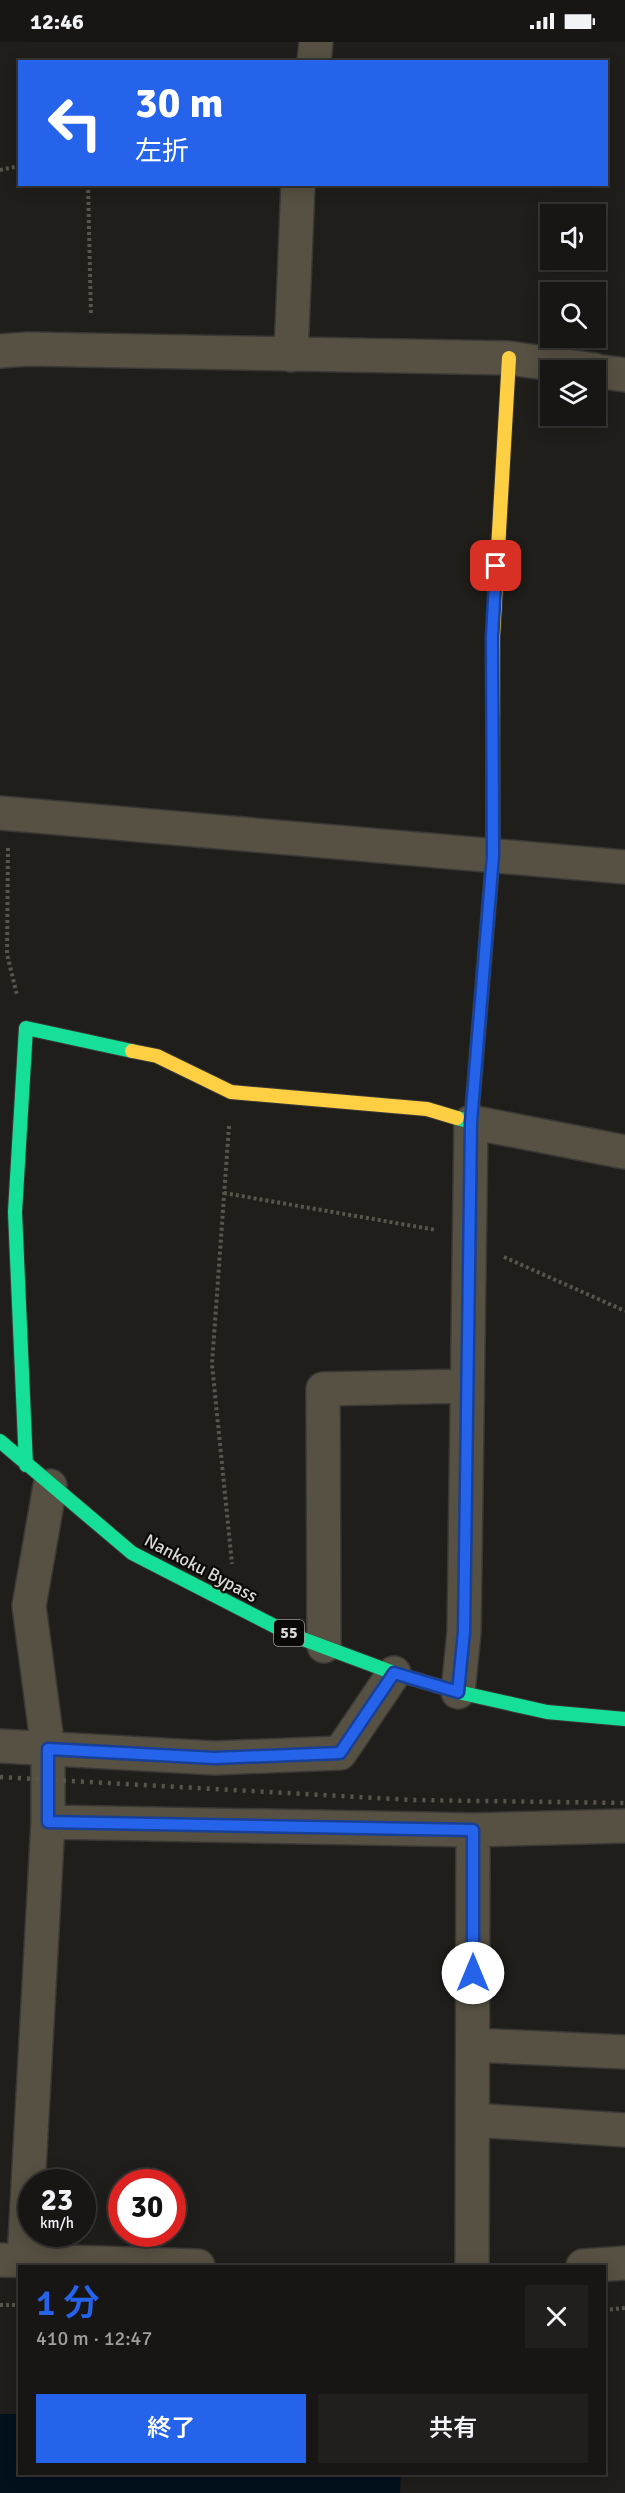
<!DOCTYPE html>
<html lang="ja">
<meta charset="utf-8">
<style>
body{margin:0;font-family:Signika,"Noto Sans JP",sans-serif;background:#211f1d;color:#f1f3f6;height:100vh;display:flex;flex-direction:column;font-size:22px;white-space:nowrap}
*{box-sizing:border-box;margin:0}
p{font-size:20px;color:#9f9fa0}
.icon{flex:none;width:33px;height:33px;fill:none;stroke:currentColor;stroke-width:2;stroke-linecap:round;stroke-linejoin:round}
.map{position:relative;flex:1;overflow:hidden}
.sheet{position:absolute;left:18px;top:2223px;width:588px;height:210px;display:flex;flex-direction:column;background:#181614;border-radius:0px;box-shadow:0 3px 15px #0003,0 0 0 2px #363534}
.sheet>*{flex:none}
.guide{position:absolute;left:18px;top:18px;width:590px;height:126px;border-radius:0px;box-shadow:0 3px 15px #0003,0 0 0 2px #363534;background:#2563eb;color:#fff;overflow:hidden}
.fabs{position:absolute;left:540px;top:162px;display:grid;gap:12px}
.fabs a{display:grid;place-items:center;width:66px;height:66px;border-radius:0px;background:#181614;box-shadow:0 3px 15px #0003,0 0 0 2px #363534;font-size:30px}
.speed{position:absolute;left:18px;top:2127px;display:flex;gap:12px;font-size:30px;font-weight:700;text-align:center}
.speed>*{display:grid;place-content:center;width:78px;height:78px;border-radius:50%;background:#181614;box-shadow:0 3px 15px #0003,0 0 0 2px #363534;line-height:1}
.speed small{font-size:15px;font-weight:400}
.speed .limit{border:9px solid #d22;background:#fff;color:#111}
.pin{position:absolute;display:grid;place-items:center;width:51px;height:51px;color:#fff;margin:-26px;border-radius:12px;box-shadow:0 3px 9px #0006}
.me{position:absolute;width:66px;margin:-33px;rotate:0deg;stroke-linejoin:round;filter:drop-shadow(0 0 4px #0008)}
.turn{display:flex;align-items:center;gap:21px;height:126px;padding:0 18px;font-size:27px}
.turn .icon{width:78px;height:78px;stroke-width:2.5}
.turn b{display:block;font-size:42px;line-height:51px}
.round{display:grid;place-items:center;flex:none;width:63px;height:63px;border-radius:0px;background:#211f1d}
.head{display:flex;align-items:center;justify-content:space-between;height:102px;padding:0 18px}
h1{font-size:36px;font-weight:600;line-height:45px;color:#2563eb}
.cta{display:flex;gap:12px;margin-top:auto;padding:12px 18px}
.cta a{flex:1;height:69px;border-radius:0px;background:#2563eb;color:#fff;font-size:24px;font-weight:600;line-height:69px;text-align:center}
.cta a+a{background:#211f1d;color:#f1f3f6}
.status{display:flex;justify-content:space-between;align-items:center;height:42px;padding:0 30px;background:#181614;direction:ltr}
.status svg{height:16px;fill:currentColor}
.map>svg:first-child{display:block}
</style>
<div class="status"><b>12:46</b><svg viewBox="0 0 49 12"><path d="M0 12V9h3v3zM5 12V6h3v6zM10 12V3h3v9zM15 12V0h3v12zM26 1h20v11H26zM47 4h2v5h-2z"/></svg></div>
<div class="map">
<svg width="625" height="2451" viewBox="0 0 625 2451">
<rect width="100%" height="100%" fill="#201e1b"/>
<!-- water -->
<path fill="#03111d" d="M 0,2372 L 19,2372 L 20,2432 L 401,2432 L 400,2451 L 0,2451 Z"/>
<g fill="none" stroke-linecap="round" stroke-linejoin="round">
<!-- street casing -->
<g stroke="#393836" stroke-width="36">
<path id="street" d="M 314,20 L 316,0
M 0,309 L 28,307 L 509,316 L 595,328
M 291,313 L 298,142
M 596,329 L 625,333
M 0,771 L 625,825
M 324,1604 L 323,1347 L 467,1344
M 458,1650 L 464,1590 L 471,1080 L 625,1110
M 0,1704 L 215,1716 L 340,1711 L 394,1631
M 48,1780 L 473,1788 L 625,1784
M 473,2003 L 625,2010
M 473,2078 L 625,2088
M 0,2218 L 198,2224
M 24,2218 L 48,1780 L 48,1707 L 29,1564 L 50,1444
M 472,2224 L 473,1788
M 583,2224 L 625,2221"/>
</g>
<!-- fast casing -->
<g stroke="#393836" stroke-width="16">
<path id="fast" d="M 457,1076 L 471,1080 L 493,814 L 493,670
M 0,1399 L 132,1511 L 292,1593 L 394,1631 L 458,1650 L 547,1670 L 625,1677
M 26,1423 L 15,1170 L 26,986 L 132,1009"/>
</g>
<!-- slow casing -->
<g stroke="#393836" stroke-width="16">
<path id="slow" d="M 493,670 L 493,594 L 509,316
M 132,1009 L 157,1014 L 231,1050 L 427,1067 L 457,1076"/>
</g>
<!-- path -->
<path stroke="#58564c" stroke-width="4" stroke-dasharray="3 3" stroke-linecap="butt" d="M 0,128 L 20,124
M 88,142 L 91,274
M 8,806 L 7,912 L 17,953
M 229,1084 L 212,1322 L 232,1522
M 224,1151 L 436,1188
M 504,1215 L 625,1269
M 0,2263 L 20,2263
M 604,2268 L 625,2266"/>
<!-- street -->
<use href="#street" stroke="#565142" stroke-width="33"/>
<!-- fast -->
<use href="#fast" stroke="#16e098" stroke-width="14"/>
<!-- slow -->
<use href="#slow" stroke="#ffcf43" stroke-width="14"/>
<!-- rail -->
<path stroke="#5a554b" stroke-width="4.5" stroke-dasharray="3 6" stroke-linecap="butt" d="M 0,1735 L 414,1758 L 625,1761"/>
</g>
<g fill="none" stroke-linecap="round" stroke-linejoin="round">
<!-- route casing -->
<g stroke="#184099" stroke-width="15">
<path id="route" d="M 473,1931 L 473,1788 L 48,1780 L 48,1707 L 215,1716 L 340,1711 L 394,1631 L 458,1650 L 464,1590 L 471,1080 L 493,814 L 492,594 L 496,524"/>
</g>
<!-- route -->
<use href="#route" stroke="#2563eb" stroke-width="10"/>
</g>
<g text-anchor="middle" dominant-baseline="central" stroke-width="4.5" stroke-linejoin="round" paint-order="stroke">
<!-- shield labels -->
<rect fill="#0a0907" stroke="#9b9a96" stroke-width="1.5" x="274" y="1578" width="30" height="26" rx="4.5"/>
<g font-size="16" font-weight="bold" fill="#d9d8d3">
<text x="289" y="1591">55</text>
</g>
<!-- street labels -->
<g font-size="18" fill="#d9d8d3" stroke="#0a0907">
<text transform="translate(201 1526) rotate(28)">Nankoku Bypass</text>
</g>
</g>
</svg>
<div class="fabs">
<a><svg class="icon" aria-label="sound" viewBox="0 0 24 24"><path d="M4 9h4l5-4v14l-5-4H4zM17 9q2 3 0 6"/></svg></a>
<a><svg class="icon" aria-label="search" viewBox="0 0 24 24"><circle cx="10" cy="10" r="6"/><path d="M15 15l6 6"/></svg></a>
<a><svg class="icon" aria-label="layers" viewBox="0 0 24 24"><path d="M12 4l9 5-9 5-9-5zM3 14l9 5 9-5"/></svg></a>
</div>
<div class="speed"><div>23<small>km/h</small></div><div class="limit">30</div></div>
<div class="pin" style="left:496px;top:524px;background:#d93025"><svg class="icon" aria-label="arrive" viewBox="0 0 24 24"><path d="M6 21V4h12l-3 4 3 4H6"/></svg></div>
<svg class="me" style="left:473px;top:1931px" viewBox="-20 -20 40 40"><circle r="19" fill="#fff"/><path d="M0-13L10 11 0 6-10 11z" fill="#2563eb"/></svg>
<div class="guide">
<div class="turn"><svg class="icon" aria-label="left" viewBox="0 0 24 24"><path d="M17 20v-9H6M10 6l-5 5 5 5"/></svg><div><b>30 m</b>左折</div></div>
</div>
<section class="sheet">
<div class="head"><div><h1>1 分</h1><p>410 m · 12:47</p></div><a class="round"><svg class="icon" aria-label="close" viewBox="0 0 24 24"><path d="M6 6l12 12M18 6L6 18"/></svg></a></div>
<div class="cta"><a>終了</a><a>共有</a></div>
</section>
</div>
